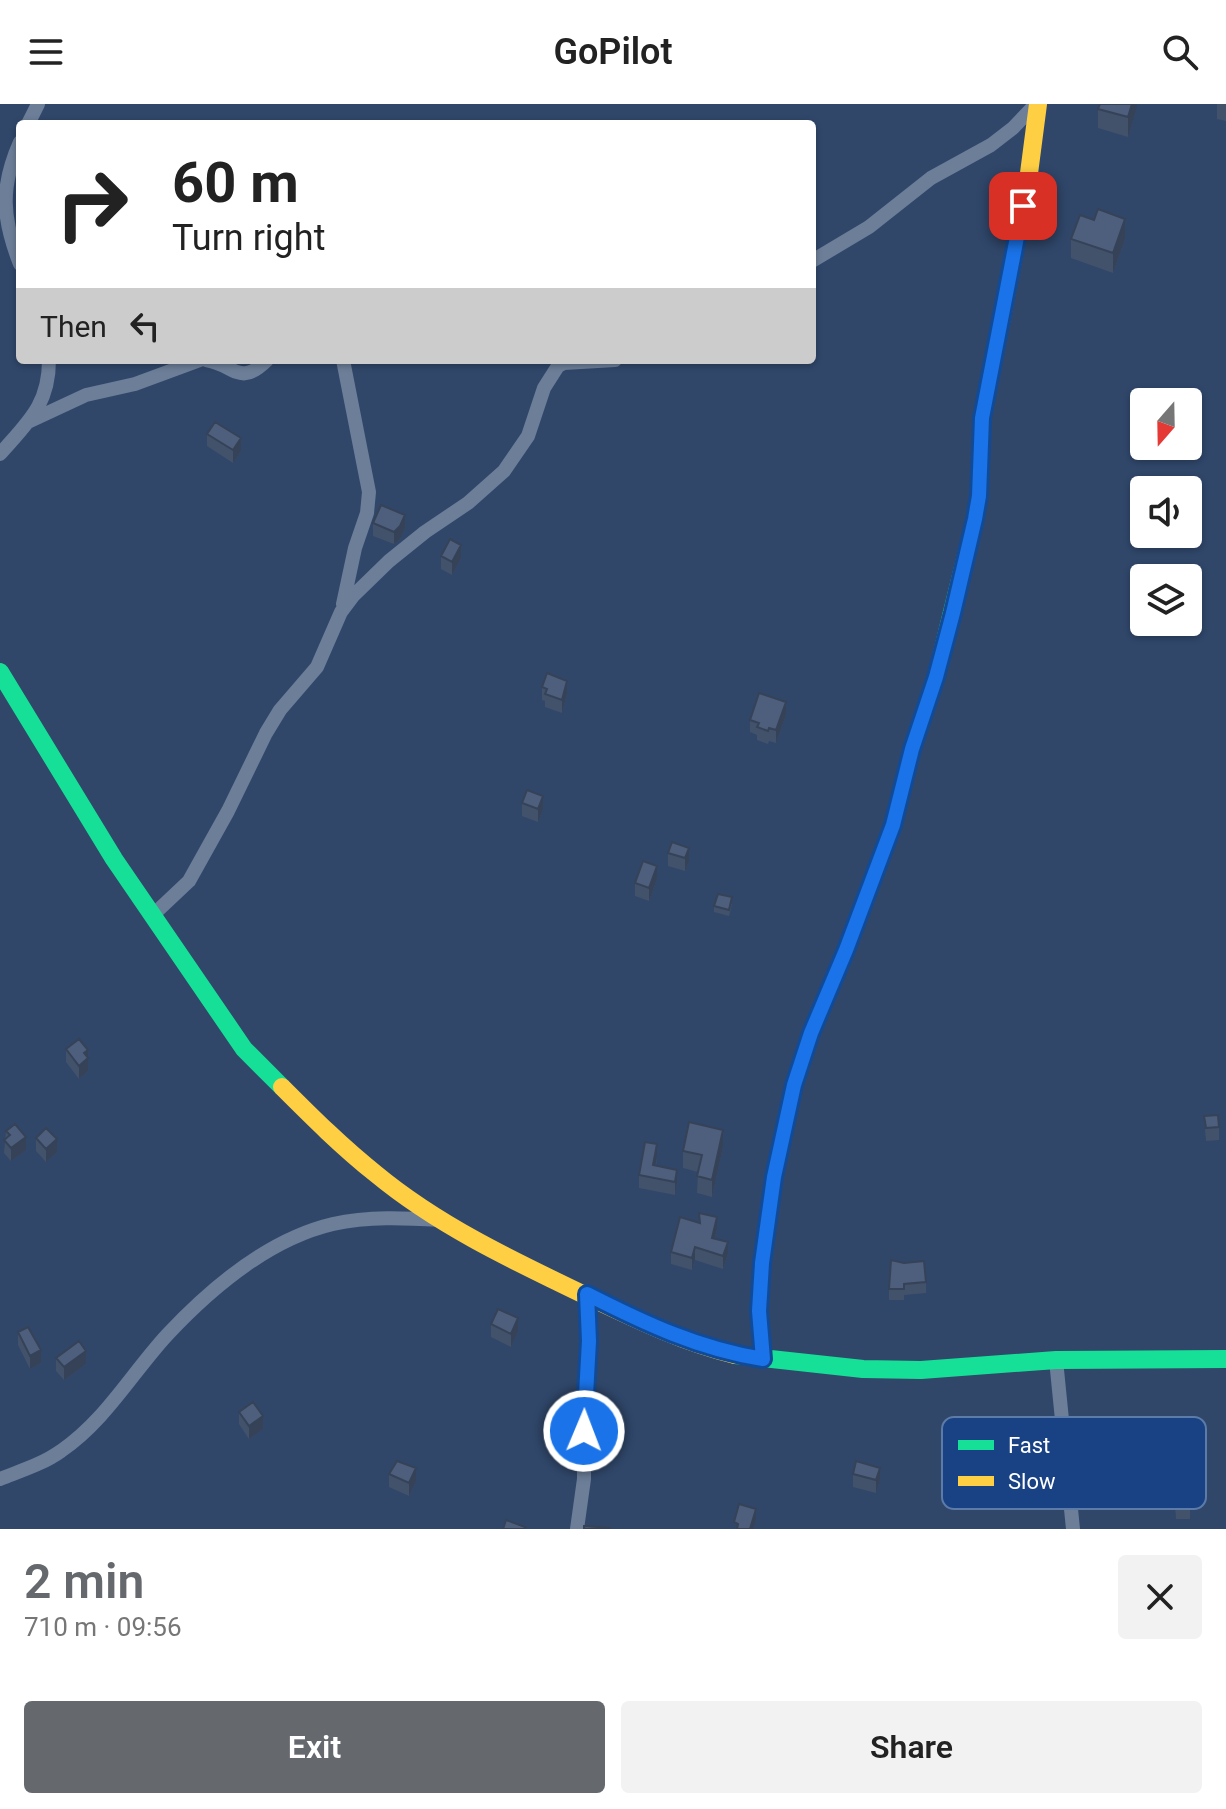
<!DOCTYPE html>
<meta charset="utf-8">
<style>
body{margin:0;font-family:Roboto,sans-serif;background:#f2f2f2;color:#222;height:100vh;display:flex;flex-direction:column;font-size:30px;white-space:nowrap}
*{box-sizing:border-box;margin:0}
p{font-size:26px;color:#767676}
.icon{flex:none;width:44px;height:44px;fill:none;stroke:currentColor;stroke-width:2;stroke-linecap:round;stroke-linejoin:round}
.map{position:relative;height:1425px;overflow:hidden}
.sheet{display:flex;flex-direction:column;background:#fff;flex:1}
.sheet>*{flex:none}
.hud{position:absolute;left:16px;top:16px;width:800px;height:244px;border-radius:8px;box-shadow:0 2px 6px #0004;background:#fff;color:#222;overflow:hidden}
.needle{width:52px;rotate:200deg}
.controls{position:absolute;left:1130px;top:284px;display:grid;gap:16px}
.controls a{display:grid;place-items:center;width:72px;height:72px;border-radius:8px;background:#fff;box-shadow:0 2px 6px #0004;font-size:40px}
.pin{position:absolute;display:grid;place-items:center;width:68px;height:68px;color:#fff;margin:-34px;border-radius:16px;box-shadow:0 4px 12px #0006}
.me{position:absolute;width:88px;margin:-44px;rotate:1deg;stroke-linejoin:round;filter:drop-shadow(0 0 6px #0008)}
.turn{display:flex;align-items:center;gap:28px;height:168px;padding:0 24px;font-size:36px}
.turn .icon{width:104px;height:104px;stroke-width:2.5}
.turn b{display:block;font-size:56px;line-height:68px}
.then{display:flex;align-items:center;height:76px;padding:0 24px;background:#0003;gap:16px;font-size:30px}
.round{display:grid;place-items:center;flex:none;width:84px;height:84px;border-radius:8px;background:#f2f2f2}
.summary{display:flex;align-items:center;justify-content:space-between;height:136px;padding:0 24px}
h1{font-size:48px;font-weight:600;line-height:60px;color:#65696e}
.button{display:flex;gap:16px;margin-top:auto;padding:16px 24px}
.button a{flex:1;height:92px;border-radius:8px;background:#65696e;color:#fff;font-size:32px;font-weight:600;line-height:92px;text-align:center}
.button a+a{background:#f2f2f2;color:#222}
header{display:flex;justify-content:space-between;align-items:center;height:104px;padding:0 24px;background:#fff;font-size:36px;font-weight:600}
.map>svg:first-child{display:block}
</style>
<header><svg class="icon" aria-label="menu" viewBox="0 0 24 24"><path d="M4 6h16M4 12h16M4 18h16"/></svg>GoPilot<svg class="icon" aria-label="search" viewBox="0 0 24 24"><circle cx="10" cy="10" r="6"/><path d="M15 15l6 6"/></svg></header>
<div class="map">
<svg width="1226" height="1425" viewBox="0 0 1226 1425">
<rect width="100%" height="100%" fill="#30476a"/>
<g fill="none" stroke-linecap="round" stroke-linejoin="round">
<!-- street -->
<path stroke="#6c7e98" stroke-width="14" d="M 28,20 L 38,0
M 20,38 C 0,83 2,114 20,160
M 812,157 L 869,123 L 931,74 L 991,41 L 1013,24 L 1036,0
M 206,256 C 234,260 239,284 267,256
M 343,256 L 369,388 L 367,409 L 355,444 L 343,500
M 28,318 L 86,291 L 135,280 L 200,256
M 0,350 C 28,318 49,301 49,256
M 154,810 L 189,777 L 228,707 L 266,629 L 280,606 L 317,563 L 341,508 L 353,492 L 389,457 L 425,428 L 468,399 L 504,367 L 528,332 L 544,284 L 558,262 L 564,259 L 615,256
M 1056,1256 L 1073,1425
M 0,1375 C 20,1367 43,1360 61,1347 C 105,1317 132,1269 167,1231 C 211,1184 269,1135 333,1120 C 369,1112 405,1114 442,1116
M 577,1425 L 584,1375 L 584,1295 L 589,1237 L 587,1190"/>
<!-- fast -->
<path stroke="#16e098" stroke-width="18" d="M 0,568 L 114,755 L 244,945 L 282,983
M 735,1251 L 863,1265 L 921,1266 L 1056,1256 L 1226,1255
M 763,1255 L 759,1207 L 762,1159 L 774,1073 L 794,981 L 811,929 L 846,846 L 893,721 L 912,645 L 936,573 L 975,415 L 979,392 L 982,314 L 1001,218"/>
<!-- slow -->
<path stroke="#ffcf43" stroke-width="18" d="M 1001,218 L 1028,77 L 1038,0
M 282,983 C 312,1013 342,1043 376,1070 C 440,1123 518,1159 593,1195 C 639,1217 685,1239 735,1251"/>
</g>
<!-- wall -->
<path fill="#42526b" d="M 1137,0 L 1128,33 L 1098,24 L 1098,5 Z
M 1217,0 L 1226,0 L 1226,17 L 1217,15 Z
M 1071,135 L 1125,135 L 1113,169 L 1071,154 Z
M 207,330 L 241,347 L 233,359 L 207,342 Z
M 373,419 L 405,424 L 400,435 L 394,440 L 373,432 Z
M 441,452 L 461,454 L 452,471 L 441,465 Z
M 542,583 L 567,590 L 562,609 L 545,603 L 545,597 L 542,596 Z
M 786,611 L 776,639 L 769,637 L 768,640 L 757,636 L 757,631 L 750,628 L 750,616 Z
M 522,699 L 543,705 L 538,718 L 522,712 Z
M 672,738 L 689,757 L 685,767 L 668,762 L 668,749 Z
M 657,775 L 649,797 L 635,792 L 635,779 Z
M 732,800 L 729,812 L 714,808 L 714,802 Z
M 66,945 L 88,946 L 88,967 L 79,975 L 66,958 Z
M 1204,1012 L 1219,1023 L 1219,1036 L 1206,1037 Z
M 6,1027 L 26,1046 L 11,1057 L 4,1049 Z
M 36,1034 L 57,1048 L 46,1058 L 36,1047 Z
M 723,1043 L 712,1093 L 697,1089 L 698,1068 L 683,1064 L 683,1047 Z
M 657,1053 L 656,1062 L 677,1079 L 675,1091 L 639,1084 L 639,1071 Z
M 717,1125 L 715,1135 L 728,1150 L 723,1165 L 695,1156 L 692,1166 L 671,1160 L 671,1148 Z
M 904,1159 L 926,1178 L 926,1189 L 904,1191 L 904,1196 L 889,1196 L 889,1185 Z
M 491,1220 L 518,1227 L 511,1243 L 491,1233 Z
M 18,1228 L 41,1259 L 30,1265 L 18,1241 Z
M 56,1254 L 86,1260 L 64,1276 L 56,1267 Z
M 239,1308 L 263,1325 L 249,1335 L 239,1320 Z
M 389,1370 L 416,1377 L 409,1392 L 389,1383 Z
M 853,1370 L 880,1376 L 876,1389 L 853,1383 Z
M 1174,1385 L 1190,1402 L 1190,1415 L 1176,1415 Z"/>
<!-- shaded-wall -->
<path fill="#364257" d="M 1132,0 L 1137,0 L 1137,2 L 1128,33 L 1128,13 Z
M 1125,115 L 1125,135 L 1113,169 L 1113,149 Z
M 241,334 L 241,347 L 233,359 L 233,346 Z
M 405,411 L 405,424 L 400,435 L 394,440 L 394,428 Z
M 461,441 L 461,454 L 452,471 L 452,458 Z
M 567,577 L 567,590 L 562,609 L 562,596 Z
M 786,598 L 786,611 L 776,639 L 776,626 Z
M 543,692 L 543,705 L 538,718 L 538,705 Z
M 689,744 L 689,757 L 685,767 L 685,754 Z
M 657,762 L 657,775 L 649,797 L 649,784 Z
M 88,946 L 88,967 L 79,975 L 79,962 L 84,949 Z
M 723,1026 L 723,1043 L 712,1093 L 712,1076 Z
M 26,1033 L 26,1046 L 11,1057 L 11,1044 Z
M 57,1035 L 57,1048 L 46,1058 L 46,1045 Z
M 657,1040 L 657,1053 L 653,1074 L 653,1061 Z
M 677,1066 L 677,1079 L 675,1091 L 675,1078 Z
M 717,1113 L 717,1125 L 712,1147 L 712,1134 Z
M 728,1138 L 728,1150 L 723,1165 L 723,1152 Z
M 695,1143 L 695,1156 L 692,1166 L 692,1154 Z
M 518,1214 L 518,1227 L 511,1243 L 511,1230 Z
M 41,1246 L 41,1259 L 30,1265 L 30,1252 Z
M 86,1247 L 86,1260 L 64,1276 L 64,1263 Z
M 263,1312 L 263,1325 L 249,1335 L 249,1322 Z
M 416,1364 L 416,1377 L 409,1392 L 409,1379 Z
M 880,1364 L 880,1376 L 876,1389 L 876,1376 Z
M 756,1405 L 756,1415 L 753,1425 L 750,1425 Z"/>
<!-- building -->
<path fill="#4d5f7c" stroke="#364257" stroke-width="2" d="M 1100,0 L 1132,0 L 1128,13 L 1098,5 Z
M 1098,105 L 1125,115 L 1113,149 L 1071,135 L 1080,111 L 1094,116 Z
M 215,318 L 241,334 L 233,346 L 207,330 Z
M 381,401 L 405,411 L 400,422 L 394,428 L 373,419 Z
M 450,435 L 461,441 L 452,458 L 441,452 Z
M 547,569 L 567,577 L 562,596 L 545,590 L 547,585 L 542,583 Z
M 759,589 L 786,598 L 776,626 L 769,624 L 768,627 L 757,623 L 759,619 L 750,616 Z
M 527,686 L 543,692 L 538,705 L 522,699 Z
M 672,738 L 689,744 L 685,754 L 668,749 Z
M 643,757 L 657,762 L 649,784 L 635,779 Z
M 718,790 L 732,793 L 729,806 L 714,802 Z
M 79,935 L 88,946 L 84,949 L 88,954 L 79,962 L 66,945 Z
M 1218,1011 L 1219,1023 L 1206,1024 L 1204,1012 Z
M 689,1018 L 723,1026 L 712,1076 L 697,1072 L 702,1051 L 683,1047 Z
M 15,1020 L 26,1033 L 11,1044 L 4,1036 L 10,1031 L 6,1027 Z
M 46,1024 L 57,1035 L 46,1045 L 36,1034 Z
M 645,1038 L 657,1040 L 653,1061 L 677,1066 L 675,1078 L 639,1071 Z
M 699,1109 L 717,1113 L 712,1134 L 728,1138 L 723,1152 L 695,1143 L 692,1154 L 671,1148 L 680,1113 L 700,1119 Z
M 891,1156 L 904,1159 L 924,1157 L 926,1178 L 904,1180 L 904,1185 L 889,1185 Z
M 498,1205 L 518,1214 L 511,1230 L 491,1220 Z
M 28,1223 L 41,1246 L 30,1252 L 18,1228 Z
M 79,1237 L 86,1247 L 64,1263 L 56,1254 Z
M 253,1298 L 263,1312 L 249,1322 L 239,1308 Z
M 397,1357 L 416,1364 L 409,1379 L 389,1370 Z
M 856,1357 L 880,1364 L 876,1376 L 853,1370 Z
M 739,1400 L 756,1405 L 750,1425 L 737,1425 L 738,1420 L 734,1418 Z
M 506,1416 L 525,1423 L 524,1425 L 503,1425 Z
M 584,1422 L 610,1424 L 610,1425 L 584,1425 Z"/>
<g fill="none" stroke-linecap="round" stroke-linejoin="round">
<!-- route casing -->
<g stroke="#114b97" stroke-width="20">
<path id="route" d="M 584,1327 L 589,1237 L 587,1190 C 644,1219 699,1245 763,1255 L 759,1207 L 762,1159 L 774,1073 L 794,981 L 811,929 L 846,846 L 893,721 L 912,645 L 936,573 L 953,509 L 975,415 L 979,392 L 982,314 L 1023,102"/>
</g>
<!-- route -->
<use href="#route" stroke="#1a73e8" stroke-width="14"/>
</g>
<!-- legend -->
<rect x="942" y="1313" width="264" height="92" rx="12" fill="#184283" stroke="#5d7ba8" stroke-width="2"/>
<rect x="958" y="1336" width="36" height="10" fill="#16e098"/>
<rect x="958" y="1372" width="36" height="10" fill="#ffcf43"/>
<g font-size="22" fill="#fff">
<text x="1008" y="1349">Fast</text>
<text x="1008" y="1385">Slow</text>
</g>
</svg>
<div class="controls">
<a><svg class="needle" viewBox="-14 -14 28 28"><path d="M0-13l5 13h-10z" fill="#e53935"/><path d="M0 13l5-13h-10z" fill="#767676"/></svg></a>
<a><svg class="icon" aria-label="sound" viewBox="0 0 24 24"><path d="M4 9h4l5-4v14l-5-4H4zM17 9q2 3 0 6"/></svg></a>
<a><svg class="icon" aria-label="layers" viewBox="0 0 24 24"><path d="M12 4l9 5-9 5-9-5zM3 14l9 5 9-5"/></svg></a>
</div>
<div class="pin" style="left:1023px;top:102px;background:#d93025"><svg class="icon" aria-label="arrive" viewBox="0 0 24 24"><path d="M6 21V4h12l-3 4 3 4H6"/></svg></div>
<svg class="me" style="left:584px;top:1327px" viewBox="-20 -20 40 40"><circle r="17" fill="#1a73e8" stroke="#fff" stroke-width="3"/><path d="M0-11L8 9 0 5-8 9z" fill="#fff"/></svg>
<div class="hud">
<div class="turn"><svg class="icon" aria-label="right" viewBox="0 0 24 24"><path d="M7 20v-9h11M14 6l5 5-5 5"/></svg><div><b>60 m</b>Turn right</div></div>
<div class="then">Then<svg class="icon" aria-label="left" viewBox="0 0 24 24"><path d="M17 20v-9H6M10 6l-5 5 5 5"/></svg></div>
</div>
</div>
<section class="sheet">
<div class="summary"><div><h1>2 min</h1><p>710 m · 09:56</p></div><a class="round"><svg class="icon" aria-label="close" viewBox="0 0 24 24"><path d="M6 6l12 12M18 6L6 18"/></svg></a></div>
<div class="button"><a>Exit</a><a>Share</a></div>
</section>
